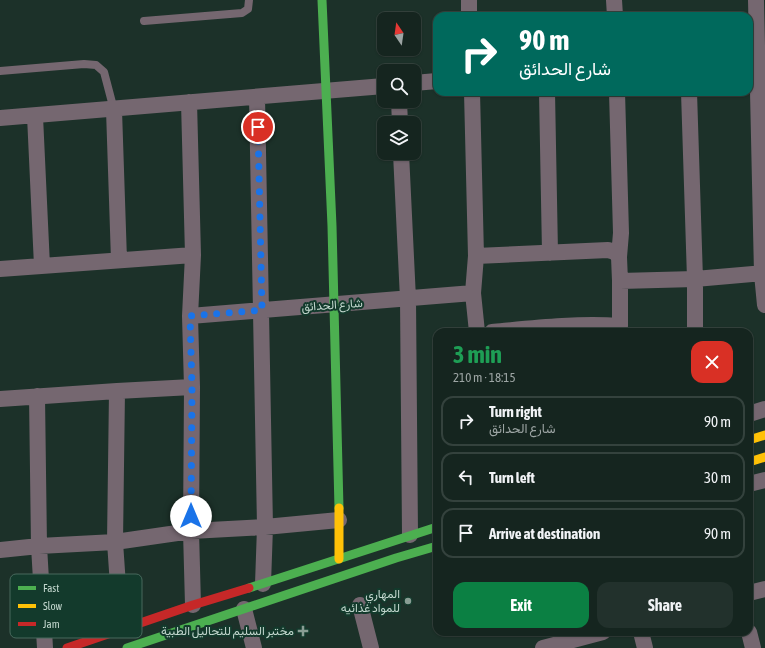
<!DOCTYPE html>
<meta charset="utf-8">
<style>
body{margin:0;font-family:"Asap Condensed",Vazirmatn,sans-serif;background:#22312c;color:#f1f3f6;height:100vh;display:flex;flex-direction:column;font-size:15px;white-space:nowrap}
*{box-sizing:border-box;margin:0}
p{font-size:13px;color:#9da5a4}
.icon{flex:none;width:22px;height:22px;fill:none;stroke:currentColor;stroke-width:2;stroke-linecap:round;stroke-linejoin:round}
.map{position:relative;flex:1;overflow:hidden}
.panel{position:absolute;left:433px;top:328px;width:320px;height:308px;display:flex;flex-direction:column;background:#15251f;border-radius:12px;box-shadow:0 1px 3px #0004,0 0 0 1px #34423d}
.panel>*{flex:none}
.top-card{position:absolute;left:433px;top:12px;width:320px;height:84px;border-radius:12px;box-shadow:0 1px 3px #0004,0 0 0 1px #34423d;background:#00695c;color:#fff;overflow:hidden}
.needle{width:26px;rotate:347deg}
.fabs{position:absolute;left:377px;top:12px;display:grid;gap:8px}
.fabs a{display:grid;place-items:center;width:44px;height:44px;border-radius:8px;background:#15251f;box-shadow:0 1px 3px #0004,0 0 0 1px #34423d;font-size:20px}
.pin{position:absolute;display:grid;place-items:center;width:34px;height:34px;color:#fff;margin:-17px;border:2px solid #fff;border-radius:50%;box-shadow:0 1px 4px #0007}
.me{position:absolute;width:44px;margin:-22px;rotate:0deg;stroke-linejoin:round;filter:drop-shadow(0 0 3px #0008)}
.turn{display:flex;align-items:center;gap:14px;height:84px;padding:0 20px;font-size:18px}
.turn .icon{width:52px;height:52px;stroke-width:2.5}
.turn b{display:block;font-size:28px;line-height:34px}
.round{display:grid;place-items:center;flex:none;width:42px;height:42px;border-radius:12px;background:#22312c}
.head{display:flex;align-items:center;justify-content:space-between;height:68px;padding:0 20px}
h1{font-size:24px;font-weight:700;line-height:30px;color:#1e9e55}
.button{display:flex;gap:8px;margin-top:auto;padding:8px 20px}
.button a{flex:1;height:46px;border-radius:12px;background:#0b8043;color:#fff;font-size:16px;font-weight:700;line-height:46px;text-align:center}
.button a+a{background:#22312c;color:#f1f3f6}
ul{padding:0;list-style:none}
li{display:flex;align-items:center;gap:12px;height:50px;margin:0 8px 6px;padding:0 12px;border:2px solid #34423d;border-radius:12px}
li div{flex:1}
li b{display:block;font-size:15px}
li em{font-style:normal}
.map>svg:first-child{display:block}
</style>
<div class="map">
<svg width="765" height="648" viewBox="0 0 765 648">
<rect width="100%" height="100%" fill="#1c3129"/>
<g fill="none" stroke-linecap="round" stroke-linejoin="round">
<!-- lane -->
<path stroke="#756770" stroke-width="8" d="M 144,21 L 242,13 L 248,9 L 249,0
M 0,71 L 84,64 L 96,65 L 104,72 L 114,110"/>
<!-- street -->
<path stroke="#756770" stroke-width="16" d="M 469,0 L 469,16
M 614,0 L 615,16
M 756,0 L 762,274 L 765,305
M 414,83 L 437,81
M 472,92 L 476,256
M 547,92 L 550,253
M 617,92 L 621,233 L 619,257
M 689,92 L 695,279 L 695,332
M 257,97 L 265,527 L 263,584
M 399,101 L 400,123
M 189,102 L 193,255 L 190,316 L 192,387 L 191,531 L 193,605
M 114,110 L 119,260
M 35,116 L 42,266
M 0,118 L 384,86
M 401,153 L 408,299 L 410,535
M 0,269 L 193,255
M 190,316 L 473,293
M 477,332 L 473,293 L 476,256 L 608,250 L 615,252 L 619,257 L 620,281 L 695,279 L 765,273
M 492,332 C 534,328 577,323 620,326 L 620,281
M 117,391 L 115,542 L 121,629
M 37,396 L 39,546 L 45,648
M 0,399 L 117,391 L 192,387
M 749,414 L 765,409
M 749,484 L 765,480
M 0,550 L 39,546 L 115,542 L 191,531 L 265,527 L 339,520
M 749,593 L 765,589
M 360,605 L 371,648
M 244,609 L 254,648
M 641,632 L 645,648
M 749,632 L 753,648
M 543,648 L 603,632"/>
<!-- fast -->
<path stroke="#4caf50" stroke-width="9" d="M 322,0 L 332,226 L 339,508
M 249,588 L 437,527
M 127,648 L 396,558 L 437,546"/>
<!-- slow -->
<path stroke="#ffc107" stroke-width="9" d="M 749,440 L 765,435
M 749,462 L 765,457
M 339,559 L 339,508"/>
<!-- jam -->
<path stroke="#c62828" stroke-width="9" d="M 67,648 L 193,605 L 249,588"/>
</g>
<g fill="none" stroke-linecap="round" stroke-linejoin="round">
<!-- route -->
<path stroke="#1a73e8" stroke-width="7" stroke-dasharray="0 12.6" d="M 191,516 L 192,388 L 190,316 L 262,310 L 258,127"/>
</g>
<!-- markers -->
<g fill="#899d94" stroke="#133a2c" stroke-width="1.5">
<circle cx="408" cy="601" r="4"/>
<path d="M301 625h4v4h4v4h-4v4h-4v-4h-4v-4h4z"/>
</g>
<g text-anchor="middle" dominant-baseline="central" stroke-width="4" stroke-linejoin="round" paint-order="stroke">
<!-- street labels -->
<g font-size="12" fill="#c3d7ce" stroke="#133a2c">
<text transform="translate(332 305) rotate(-4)">شارع الحدائق</text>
</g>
<!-- poi labels -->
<g font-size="12" fill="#c3d7ce" stroke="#133a2c" text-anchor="end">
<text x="400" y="594">المهاري<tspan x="400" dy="14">للمواد غذائيه</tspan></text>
<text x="294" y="631">مختبر السليم للتحاليل الطبية</text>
</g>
</g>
<!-- legend -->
<rect x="10" y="574" width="132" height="64" rx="6" fill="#133a2c" stroke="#48695d" stroke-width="1"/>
<rect x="18" y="586" width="18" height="4" fill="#4caf50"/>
<rect x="18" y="604" width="18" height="4" fill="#ffc107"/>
<rect x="18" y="622" width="18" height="4" fill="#c62828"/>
<g font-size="11" fill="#c3d7ce">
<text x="43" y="592">Fast</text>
<text x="43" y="610">Slow</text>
<text x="43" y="628">Jam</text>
</g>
</svg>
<div class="fabs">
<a><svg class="needle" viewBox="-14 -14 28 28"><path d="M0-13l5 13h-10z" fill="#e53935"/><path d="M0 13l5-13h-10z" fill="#9da5a4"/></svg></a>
<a><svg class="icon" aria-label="search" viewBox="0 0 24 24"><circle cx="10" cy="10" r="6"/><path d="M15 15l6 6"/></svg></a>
<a><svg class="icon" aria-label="layers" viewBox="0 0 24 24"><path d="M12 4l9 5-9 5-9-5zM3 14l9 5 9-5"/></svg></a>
</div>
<div class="pin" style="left:258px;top:127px;background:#d93025"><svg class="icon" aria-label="arrive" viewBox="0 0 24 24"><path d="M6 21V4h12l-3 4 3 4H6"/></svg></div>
<svg class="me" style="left:191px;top:516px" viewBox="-20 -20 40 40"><circle r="19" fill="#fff"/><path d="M0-13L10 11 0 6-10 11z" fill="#1a73e8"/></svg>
<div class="top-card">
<div class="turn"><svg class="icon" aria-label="right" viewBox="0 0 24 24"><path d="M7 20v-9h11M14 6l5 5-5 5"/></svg><div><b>90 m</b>شارع الحدائق</div></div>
</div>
<section class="panel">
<div class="head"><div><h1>3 min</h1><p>210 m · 18:15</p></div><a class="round" style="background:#d93025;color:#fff"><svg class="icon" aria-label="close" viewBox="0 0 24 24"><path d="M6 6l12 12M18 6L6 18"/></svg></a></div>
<ul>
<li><svg class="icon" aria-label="right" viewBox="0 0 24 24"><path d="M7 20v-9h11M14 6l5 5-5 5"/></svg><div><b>Turn right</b><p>شارع الحدائق</p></div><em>90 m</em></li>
<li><svg class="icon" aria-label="left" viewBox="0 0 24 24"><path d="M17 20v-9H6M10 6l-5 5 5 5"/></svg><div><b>Turn left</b></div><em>30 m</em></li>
<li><svg class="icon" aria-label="arrive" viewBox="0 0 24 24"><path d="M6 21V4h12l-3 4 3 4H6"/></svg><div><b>Arrive at destination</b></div><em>90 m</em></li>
</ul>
<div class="button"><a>Exit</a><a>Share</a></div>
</section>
</div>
